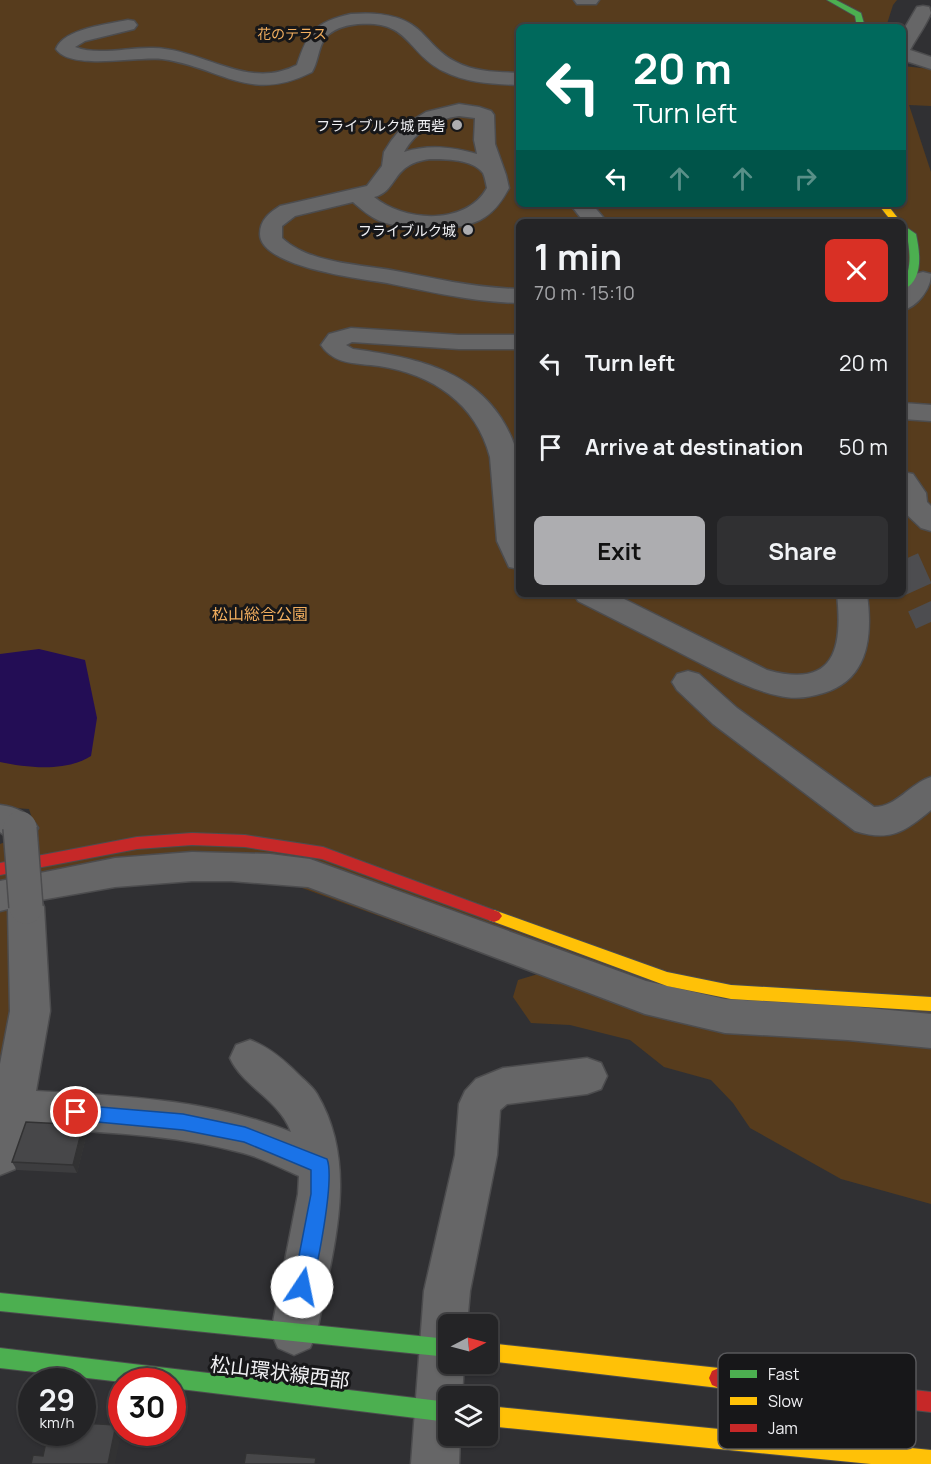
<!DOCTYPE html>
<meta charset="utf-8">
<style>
body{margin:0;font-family:Manrope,"Noto Sans JP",sans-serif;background:#303032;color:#f1f3f6;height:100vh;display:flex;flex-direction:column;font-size:22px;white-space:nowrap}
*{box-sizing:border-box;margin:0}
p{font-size:20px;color:#a3a4a7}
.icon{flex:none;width:33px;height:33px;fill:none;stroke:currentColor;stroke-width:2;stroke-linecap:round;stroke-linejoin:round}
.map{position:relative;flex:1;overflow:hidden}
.side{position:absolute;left:516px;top:219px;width:390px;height:378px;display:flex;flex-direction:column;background:#242426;border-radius:9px;box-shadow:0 2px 4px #0004,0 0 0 2px #414143}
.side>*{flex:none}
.banner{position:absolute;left:516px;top:24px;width:390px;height:183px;border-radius:9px;box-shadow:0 2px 4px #0004,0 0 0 2px #414143;background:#00695c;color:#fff;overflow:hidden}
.needle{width:39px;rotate:84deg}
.fabs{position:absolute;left:438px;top:1314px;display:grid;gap:12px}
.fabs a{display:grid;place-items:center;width:60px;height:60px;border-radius:9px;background:#242426;box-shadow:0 2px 4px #0004,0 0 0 2px #414143;font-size:30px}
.speed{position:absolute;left:18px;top:1368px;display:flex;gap:12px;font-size:30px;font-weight:700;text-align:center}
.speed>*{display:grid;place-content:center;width:78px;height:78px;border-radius:50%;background:#242426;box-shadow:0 2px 4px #0004,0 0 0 2px #414143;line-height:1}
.speed small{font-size:15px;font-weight:400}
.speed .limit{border:9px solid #d22;background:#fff;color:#111}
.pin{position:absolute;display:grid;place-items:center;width:51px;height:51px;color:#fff;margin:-26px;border:3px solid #fff;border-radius:50%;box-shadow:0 2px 6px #0007}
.me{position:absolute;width:66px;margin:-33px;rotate:11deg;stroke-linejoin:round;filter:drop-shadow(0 0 4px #0008)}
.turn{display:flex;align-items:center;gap:21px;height:126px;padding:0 18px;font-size:27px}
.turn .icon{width:78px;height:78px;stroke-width:2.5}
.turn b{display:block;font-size:42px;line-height:51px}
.lanes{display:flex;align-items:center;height:57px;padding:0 18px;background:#0003;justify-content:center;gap:30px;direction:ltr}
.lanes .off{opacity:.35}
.round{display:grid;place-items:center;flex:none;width:63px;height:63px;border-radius:9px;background:#303032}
.headline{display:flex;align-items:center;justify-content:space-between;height:102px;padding:0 18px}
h1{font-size:36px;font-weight:700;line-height:45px}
.primary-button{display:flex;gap:12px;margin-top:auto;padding:12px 18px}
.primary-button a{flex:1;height:69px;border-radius:9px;background:#adadb0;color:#111;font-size:24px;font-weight:700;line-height:69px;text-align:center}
.primary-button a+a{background:#303032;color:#f1f3f6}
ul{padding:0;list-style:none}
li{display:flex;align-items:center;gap:18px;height:84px;padding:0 18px}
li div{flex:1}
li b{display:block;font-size:22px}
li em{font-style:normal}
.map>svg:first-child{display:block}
</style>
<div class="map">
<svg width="931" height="1464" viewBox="0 0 931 1464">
<rect width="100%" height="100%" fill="#303033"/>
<!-- green -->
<path fill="#573c1d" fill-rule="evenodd" d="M 0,0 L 897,0 L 893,5 L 886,27 L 519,27 L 519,204 L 903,204 L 903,66 L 931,69 L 931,106 L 909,105 L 931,172 L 931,1204 L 841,1179 L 750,1128 L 733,1103 L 711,1080 L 664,1067 L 630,1040 L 570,1025 L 531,1023 L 513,997 L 518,980 L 538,974 L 272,877 L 156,875 L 14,901 L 12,999 L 0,1082 L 0,844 L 36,830 L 29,809 L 0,807 ZM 519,222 L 903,222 L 903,594 L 519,594 Z"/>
<!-- water -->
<path fill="#230d55" d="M 39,649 L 85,660 L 97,718 L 91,756 C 66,772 28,768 0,762 L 0,654 Z"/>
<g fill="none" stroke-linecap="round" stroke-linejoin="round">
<!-- secondary-tunnel -->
<path stroke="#4d4d50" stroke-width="33" stroke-dasharray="33 16" stroke-linecap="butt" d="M 903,560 L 931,622"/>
<!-- street casing -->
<g stroke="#4c4c4e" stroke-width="3">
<path id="street" d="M 574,0 L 599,0 L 596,4 L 577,4 Z
M 923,6 L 929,7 L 931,13 C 925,27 917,37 910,50 L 931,57 L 931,69 L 903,60 L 903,31 L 917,7 Z
M 351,14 C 376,12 403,14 421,32 C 432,43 441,55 456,62 C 475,72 498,72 519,73 L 519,85 C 494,84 466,83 443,71 C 406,52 410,20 358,24 C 348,25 337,27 328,35 C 318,44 319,61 312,72 C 249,104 221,67 162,59 C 138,56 71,71 56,49 C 63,29 108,24 128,20 L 134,21 L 137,25 L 134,29 L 85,41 L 75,47 C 98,56 129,47 153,48 C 204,49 247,91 297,65 C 308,31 316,22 351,14 Z
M 459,104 L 479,107 L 491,111 L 494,115 L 495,144 L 506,175 L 509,188 C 503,199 496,210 485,217 C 462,233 406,231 380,221 C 370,217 361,209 353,202 L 295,216 L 282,226 L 282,238 C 310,264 360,264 396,271 C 437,279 477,288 519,289 L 519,303 C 474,302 431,292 387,283 C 362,279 260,267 260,234 C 260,220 269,213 280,206 L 367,186 L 382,166 L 384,152 L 391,141 L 403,126 L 426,112 ZM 459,116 L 475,118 L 474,140 L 477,154 C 452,147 429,144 404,152 C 416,131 435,119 459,116 ZM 430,159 C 445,159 473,159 483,173 C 485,177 486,184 487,188 C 466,226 404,222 374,197 C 399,191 390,164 430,159 Z
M 570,204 L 592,204 L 607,222 L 584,222 Z
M 923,272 L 931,274 C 931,289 917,307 903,310 L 903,288 L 915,274 Z
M 351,328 L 459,335 L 519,335 L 519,349 L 459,349 L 352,342 L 346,345 L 353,349 C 409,357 468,367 501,418 C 510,432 517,448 519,465 C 522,499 519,535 519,569 L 509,567 L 497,541 L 490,457 C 476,403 432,374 379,366 C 357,363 334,365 321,345 L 329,334 Z
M 903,403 L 931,405 L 931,421 L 903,419 Z
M 903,472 L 913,474 L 926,493 L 927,502 L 931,506 L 931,531 L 921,528 L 903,511 Z
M 574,594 L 614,594 L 767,670 C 834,689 843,650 837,594 L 867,594 C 873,639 868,684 816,695 C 804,698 792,699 780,696 C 747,689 718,672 688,657 C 652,638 615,620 578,601 Z
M 688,671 L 699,674 L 737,708 L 874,807 C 897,807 909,784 931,777 L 931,810 C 904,832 891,842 855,831 L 713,724 L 677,690 L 672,682 L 677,674 Z
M 0,805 C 17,807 29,813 38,828 L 32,838 C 19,842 11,841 0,832 Z
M 192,852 L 270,854 L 310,859 L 646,981 L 725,999 L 848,1006 L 931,1014 L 931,1048 L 848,1040 L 725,1033 L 645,1014 L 308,887 L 231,881 L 192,881 L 115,887 L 41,900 L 44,907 L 50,1011 L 36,1091 C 123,1096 209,1099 291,1132 C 279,1099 244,1088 230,1058 L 236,1045 L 250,1040 C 269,1047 284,1060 298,1074 C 304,1080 313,1087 317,1094 C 361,1168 331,1254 317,1332 L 310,1348 L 294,1355 L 278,1348 L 271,1332 L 298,1194 L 299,1176 C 281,1168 262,1158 243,1153 C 173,1134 100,1132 28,1128 L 15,1169 L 0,1175 L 0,1064 L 10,1011 L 8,909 L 0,911 L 0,881 L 115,858 Z
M 587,1058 L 601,1063 L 607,1076 L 601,1089 L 587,1094 L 507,1104 L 500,1110 L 497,1155 L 470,1291 L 467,1324 L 448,1324 L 448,1364 L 464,1364 L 462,1396 L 448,1396 L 448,1436 L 460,1436 L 459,1464 L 411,1464 L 424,1291 L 455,1155 L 459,1104 L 465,1091 L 476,1079 L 503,1068 Z"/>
</g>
<!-- fast casing -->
<g stroke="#4c4c4e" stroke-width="2">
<path id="fast" d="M 827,0 L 836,0 L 861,13 L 865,27 L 857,27 L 855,16 Z
M 903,225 L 916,234 C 920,253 924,280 903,290 C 903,282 907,278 908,271 C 911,259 909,247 907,235 L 903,232 Z
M 0,1293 L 448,1339 L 448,1357 L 0,1311 Z
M 0,1348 L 448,1402 L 448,1422 L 172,1388 L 172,1382 L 122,1382 L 0,1368 Z"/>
</g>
<!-- slow casing -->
<g stroke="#4c4c4e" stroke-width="2">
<path id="slow" d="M 882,204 L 890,204 L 890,208 L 901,222 L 892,222 L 881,208 Z
M 494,910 L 667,972 L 731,985 L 931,997 L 931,1011 L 731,999 L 667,986 L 489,920 L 486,916 L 489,912 Z
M 488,1343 L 719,1368 L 726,1371 L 729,1378 L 726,1385 L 719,1388 L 488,1361 Z
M 488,1406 L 931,1450 L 931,1464 L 871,1464 L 488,1426 Z"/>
</g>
<!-- jam casing -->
<g stroke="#4c4c4e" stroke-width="2">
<path id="jam" d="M 192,833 L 245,835 L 323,847 L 499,912 L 502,916 L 499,920 L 494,922 L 322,859 L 245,847 L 192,845 L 137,849 L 0,875 L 0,863 L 137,837 Z
M 719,1368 L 931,1392 L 931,1412 L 719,1388 L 712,1385 L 709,1378 L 712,1371 Z"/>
</g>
<!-- street -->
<use href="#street" fill="#666667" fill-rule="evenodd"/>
<!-- fast -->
<use href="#fast" fill="#4caf50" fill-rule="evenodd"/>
<!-- slow -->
<use href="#slow" fill="#ffc107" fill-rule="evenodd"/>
<!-- jam -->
<use href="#jam" fill="#c62828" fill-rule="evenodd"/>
<!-- street-bridge casing -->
<g stroke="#4c4c4e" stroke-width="36" stroke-linecap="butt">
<path id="street-bridge" d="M 20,828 L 26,907"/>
</g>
<!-- street-bridge -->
<use href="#street-bridge" stroke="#666667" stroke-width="33"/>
</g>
<!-- wall -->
<path fill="#3d3d3f" d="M 87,1133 L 77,1173 L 17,1170 L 12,1162 Z"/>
<!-- shaded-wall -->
<path fill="#323233" d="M 83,1125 L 87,1133 L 77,1173 L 73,1165 Z
M 116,1425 L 121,1435 L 115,1464 L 108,1464 Z"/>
<!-- building -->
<path fill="#474749" stroke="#323233" stroke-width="1.5" d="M 26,1122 L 83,1125 L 73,1165 L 12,1162 Z
M 82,1423 L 116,1425 L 108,1464 L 31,1464 L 33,1455 L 43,1456 L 48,1432 L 82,1432 Z
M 246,1453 L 316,1458 L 315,1464 L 244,1464 Z"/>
<!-- route -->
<path fill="#1a73e8" stroke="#114b97" stroke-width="1.5" d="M 76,1105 L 183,1114 L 245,1127 L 327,1159 C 335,1178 317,1273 309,1293 L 302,1296 L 296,1293 L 293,1287 L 311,1194 L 311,1170 L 244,1142 L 183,1130 L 76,1120 L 70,1118 L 68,1112 L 70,1107 Z"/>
<!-- markers -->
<g fill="#adadb0" stroke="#171719" stroke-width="2">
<circle cx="457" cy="125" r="6"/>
<circle cx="468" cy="230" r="6"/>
</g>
<g text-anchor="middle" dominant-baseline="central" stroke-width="6" stroke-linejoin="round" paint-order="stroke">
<!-- far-park labels -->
<g font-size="14" fill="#f3af5f" stroke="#171719">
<text x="292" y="33">花のテラス</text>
</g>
<!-- far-poi labels -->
<g font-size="14" fill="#f1f1f4" stroke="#171719" text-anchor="end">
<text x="445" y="125">フライブルク城 西砦</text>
<text x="456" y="230">フライブルク城</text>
</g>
<!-- park labels -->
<g font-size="16" fill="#f3af5f" stroke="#171719">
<text x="260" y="614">松山総合公園</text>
</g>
<!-- near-street labels -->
<g font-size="20" fill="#f1f1f4" stroke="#171719">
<text transform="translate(280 1372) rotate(7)">松山環状線西部</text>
</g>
</g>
<!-- legend -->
<rect x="718" y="1353" width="198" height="96" rx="9" fill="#171719" stroke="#58585b" stroke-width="1.5"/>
<rect x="730" y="1370" width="27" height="8" fill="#4caf50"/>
<rect x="730" y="1397" width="27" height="8" fill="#ffc107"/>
<rect x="730" y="1424" width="27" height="8" fill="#c62828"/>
<g font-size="16" fill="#f1f1f4">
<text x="768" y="1380">Fast</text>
<text x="768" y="1407">Slow</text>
<text x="768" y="1434">Jam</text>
</g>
</svg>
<div class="fabs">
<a><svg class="needle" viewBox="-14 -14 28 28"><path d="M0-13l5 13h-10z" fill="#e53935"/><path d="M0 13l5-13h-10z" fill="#a3a4a7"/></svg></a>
<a><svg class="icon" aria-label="layers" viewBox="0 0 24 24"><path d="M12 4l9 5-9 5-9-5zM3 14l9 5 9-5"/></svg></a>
</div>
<div class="speed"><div>29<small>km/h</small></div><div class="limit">30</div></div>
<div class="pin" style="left:76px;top:1112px;background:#d93025"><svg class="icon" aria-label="arrive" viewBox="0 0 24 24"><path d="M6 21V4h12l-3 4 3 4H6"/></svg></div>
<svg class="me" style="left:302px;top:1287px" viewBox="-20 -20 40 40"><circle r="19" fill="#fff"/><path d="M0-13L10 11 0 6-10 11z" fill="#1a73e8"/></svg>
<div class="banner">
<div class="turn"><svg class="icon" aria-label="left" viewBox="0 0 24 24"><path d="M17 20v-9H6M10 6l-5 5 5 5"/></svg><div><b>20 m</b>Turn left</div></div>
<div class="lanes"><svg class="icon" aria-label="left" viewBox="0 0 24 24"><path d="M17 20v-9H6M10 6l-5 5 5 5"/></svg><svg class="icon off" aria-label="ahead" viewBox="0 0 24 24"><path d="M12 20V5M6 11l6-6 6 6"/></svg><svg class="icon off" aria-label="ahead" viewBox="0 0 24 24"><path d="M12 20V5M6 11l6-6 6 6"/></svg><svg class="icon off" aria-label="right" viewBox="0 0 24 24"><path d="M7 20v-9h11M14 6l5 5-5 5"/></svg></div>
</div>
<section class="side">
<div class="headline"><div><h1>1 min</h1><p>70 m · 15:10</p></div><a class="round" style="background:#d93025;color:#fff"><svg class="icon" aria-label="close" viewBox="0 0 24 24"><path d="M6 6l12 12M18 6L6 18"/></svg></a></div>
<ul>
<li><svg class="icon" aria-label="left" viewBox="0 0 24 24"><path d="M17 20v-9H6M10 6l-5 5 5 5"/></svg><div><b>Turn left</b></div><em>20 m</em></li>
<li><svg class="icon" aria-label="arrive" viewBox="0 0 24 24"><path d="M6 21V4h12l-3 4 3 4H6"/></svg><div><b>Arrive at destination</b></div><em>50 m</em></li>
</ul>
<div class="primary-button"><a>Exit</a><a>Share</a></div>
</section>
</div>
